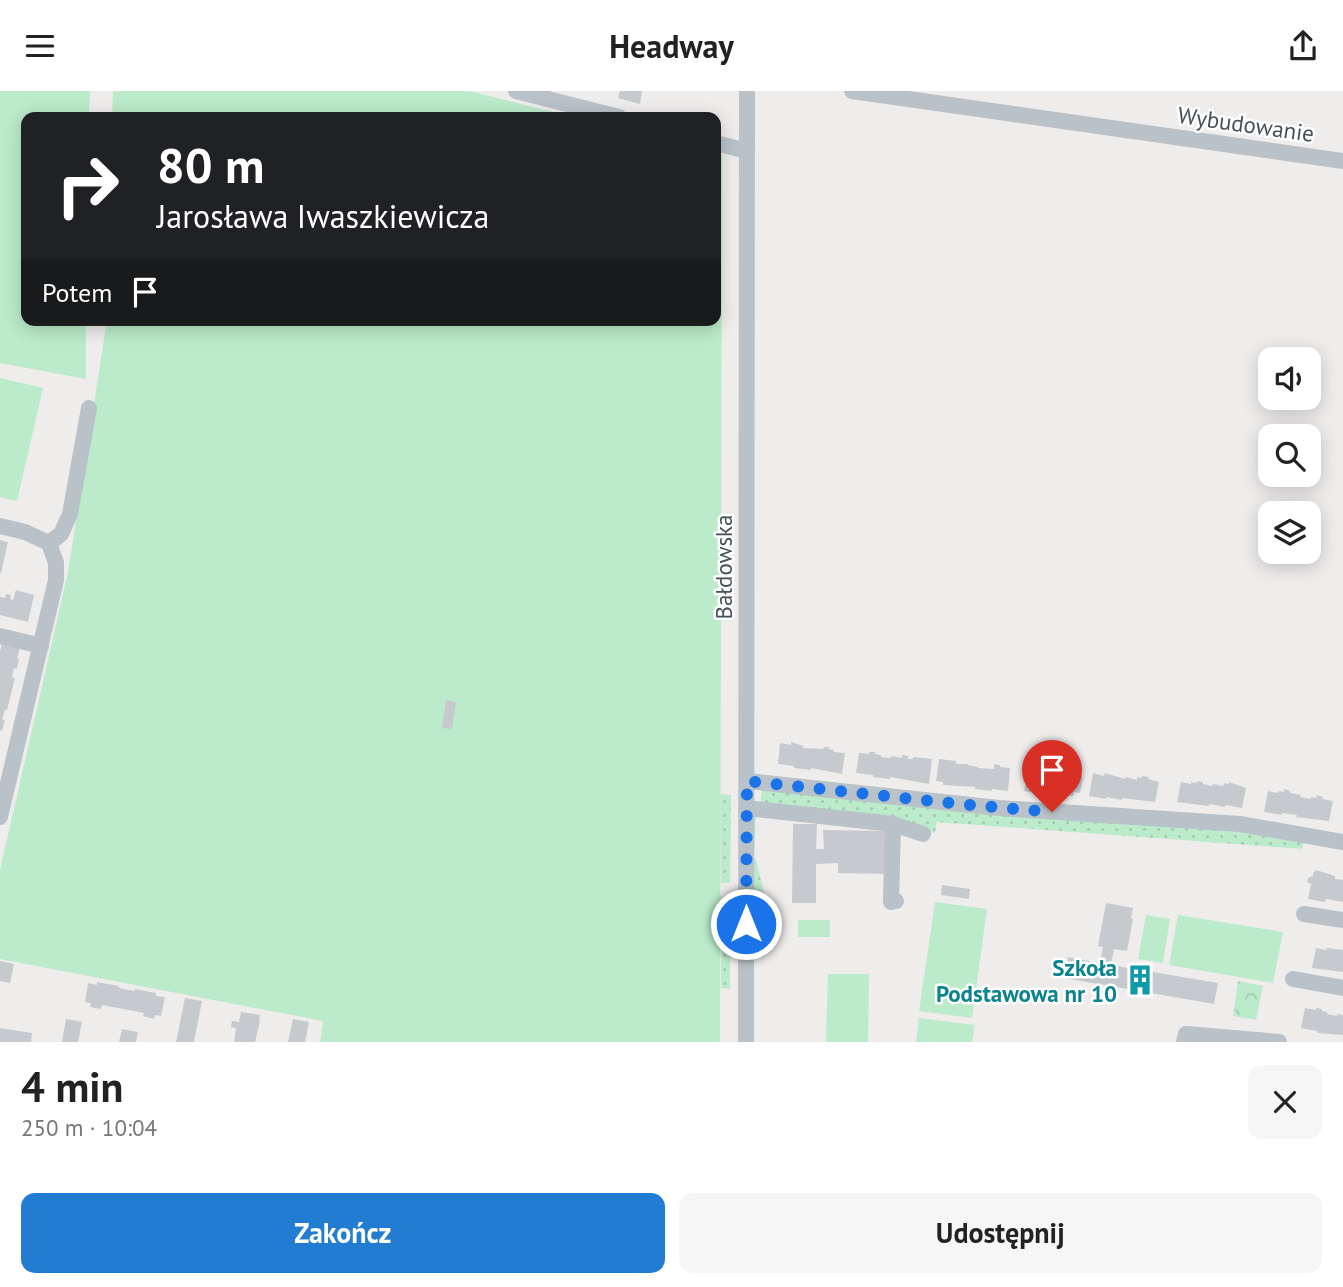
<!DOCTYPE html>
<html lang="pl">
<meta charset="utf-8">
<style>
body{margin:0;font-family:"PT Sans",sans-serif;background:#f6f6f6;color:#222;height:100vh;display:flex;flex-direction:column;font-size:26px;white-space:nowrap}
*{box-sizing:border-box;margin:0}
p{font-size:23px;color:#767676}
.icon{flex:none;width:38px;height:38px;fill:none;stroke:currentColor;stroke-width:2;stroke-linecap:round;stroke-linejoin:round}
.map{position:relative;height:951px;overflow:hidden}
.drawer{display:flex;flex-direction:column;background:#fff;flex:1}
.drawer>*{flex:none}
.hud{position:absolute;left:21px;top:21px;width:700px;height:214px;border-radius:14px;box-shadow:0 4px 18px #0003;background:#202124;color:#fff;overflow:hidden}
.fabs{position:absolute;left:1258px;top:256px;display:grid;gap:14px}
.fabs a{display:grid;place-items:center;width:63px;height:63px;border-radius:14px;background:#fff;box-shadow:0 4px 18px #0003;font-size:35px}
.pin{position:absolute;display:grid;place-items:center;width:60px;height:60px;color:#fff;margin:-72px -30px;border-radius:50% 50% 50% 0;rotate:-45deg;box-shadow:0 0 7px #0007}
.pin .icon{rotate:45deg}
.me{position:absolute;width:77px;margin:-38px;rotate:0deg;stroke-linejoin:round;filter:drop-shadow(0 0 5px #0008)}
.turn{display:flex;align-items:center;gap:24px;height:147px;padding:0 21px;font-size:32px}
.turn .icon{width:91px;height:91px;stroke-width:2.5}
.turn b{display:block;font-size:49px;line-height:60px}
.then{display:flex;align-items:center;height:66px;padding:0 21px;background:#0003;gap:14px;font-size:26px}
.round{display:grid;place-items:center;flex:none;width:74px;height:74px;border-radius:14px;background:#f6f6f6}
.head{display:flex;align-items:center;justify-content:space-between;height:119px;padding:0 21px}
h1{font-size:42px;font-weight:700;line-height:52px}
.action{display:flex;gap:14px;margin-top:auto;padding:14px 21px}
.action a{flex:1;height:80px;border-radius:14px;background:#227dd2;color:#fff;font-size:28px;font-weight:700;line-height:80px;text-align:center}
.action a+a{background:#f6f6f6;color:#222}
header{display:flex;justify-content:space-between;align-items:center;height:91px;padding:0 21px;background:#fff;font-size:32px;font-weight:700}
.map>svg:first-child{display:block}
</style>
<header><svg class="icon" aria-label="menu" viewBox="0 0 24 24"><path d="M4 6h16M4 12h16M4 18h16"/></svg>Headway<svg class="icon" aria-label="share" viewBox="0 0 24 24"><path d="M12 15V3M7 8l5-5 5 5M5 13v7h14v-7"/></svg></header>
<div class="map">
<svg width="1343" height="951" viewBox="0 0 1343 951">
<defs>
<pattern id="grass-dots" width="8" height="8" patternUnits="userSpaceOnUse" patternTransform="scale(1.75)"><rect width="8" height="8" fill="#bbebca"/><path d="M2 2h.1M6 6h.1" fill="none" stroke="#a2cbb0" stroke-width="1.8" stroke-linecap="round"/></pattern>
<pattern id="park-crowns" width="20" height="18" patternUnits="userSpaceOnUse" patternTransform="scale(1.75)"><rect width="20" height="18" fill="#bbebca"/><path d="M2 6a3 3 0 1 1 6 0M12 15a3 3 0 1 1 6 0" fill="none" stroke="#a2cbb0"/></pattern>
</defs>
<rect width="100%" height="100%" fill="#efecec"/>
<!-- grass -->
<path fill="url(#grass-dots)" d="M 762,698 L 1229,738 L 1304,749 L 1302,758 L 937,731 L 935,742 L 760,715 Z
M 720,703 L 731,704 L 730,792 L 721,792 Z
M 756,725 L 754,767 L 756,768 L 764,803 L 765,865 L 759,868 L 752,845 L 754,727 Z
M 721,806 L 730,806 L 730,898 L 721,897 Z"/>
<!-- park -->
<path fill="url(#park-crowns)" d="M 1238,890 L 1263,895 L 1256,929 L 1233,925 Z"/>
<!-- garden -->
<path fill="#bbebca" d="M 0,0 L 90,0 L 89,26 L 26,26 L 26,229 L 86,229 L 86,288 L 0,272 Z
M 113,0 L 469,0 L 573,26 L 112,26 Z
M 716,62 L 722,64 L 720,951 L 320,951 L 323,930 L 0,868 L 0,779 L 68,481 L 107,229 L 716,229 Z
M 0,287 L 43,297 L 17,410 L 0,406 Z
M 935,811 L 987,818 L 972,927 L 919,920 Z
M 1146,824 L 1170,828 L 1163,872 L 1138,868 Z
M 1178,824 L 1283,841 L 1273,892 L 1169,874 Z
M 798,829 L 830,829 L 830,846 L 798,846 Z
M 828,883 L 869,883 L 868,951 L 826,951 Z
M 919,927 L 975,934 L 972,951 L 916,951 Z"/>
<!-- building -->
<path fill="#c6cacf" d="M 620,0 L 642,0 L 640,13 L 618,7 Z
M 0,449 L 8,451 L 1,482 L 0,482 Z
M 16,499 L 34,504 L 28,531 L 0,524 L 0,506 L 5,507 L 6,503 L 11,504 L 10,508 L 13,509 Z
M 2,553 L 20,557 L 17,567 L 19,568 L 17,578 L 14,577 L 12,587 L 15,587 L 7,619 L 5,619 L 2,628 L 5,629 L 2,640 L 0,639 L 0,560 Z
M 446,609 L 456,611 L 452,638 L 442,637 Z
M 791,651 L 803,655 L 803,657 L 823,658 L 824,656 L 829,656 L 829,658 L 834,659 L 834,661 L 845,662 L 842,683 L 811,677 L 811,679 L 794,677 L 794,675 L 778,673 L 780,652 L 791,654 Z
M 869,661 L 875,661 L 875,663 L 881,664 L 881,666 L 891,667 L 891,665 L 902,667 L 902,664 L 908,665 L 908,668 L 913,668 L 913,666 L 932,668 L 929,693 L 890,686 L 890,688 L 873,686 L 873,684 L 856,682 L 859,662 L 869,663 Z
M 939,668 L 956,670 L 956,673 L 968,673 L 967,674 L 978,676 L 978,677 L 994,678 L 994,673 L 1000,674 L 1000,676 L 1010,677 L 1008,700 L 992,698 L 992,700 L 975,698 L 975,696 L 943,694 L 943,691 L 936,690 Z
M 1030,670 L 1041,672 L 1041,674 L 1045,675 L 1045,678 L 1050,679 L 1050,682 L 1060,683 L 1061,680 L 1067,681 L 1066,683 L 1083,686 L 1080,702 L 1074,701 L 1073,705 L 1057,703 L 1057,705 L 1041,703 L 1024,700 Z
M 1093,682 L 1104,685 L 1105,682 L 1125,688 L 1126,686 L 1137,689 L 1137,686 L 1142,687 L 1142,685 L 1149,686 L 1148,688 L 1159,691 L 1155,711 L 1122,707 L 1122,709 L 1107,706 L 1106,708 L 1089,705 Z
M 1197,690 L 1203,691 L 1203,693 L 1212,695 L 1213,693 L 1223,695 L 1224,692 L 1229,693 L 1229,691 L 1246,697 L 1242,717 L 1226,714 L 1225,716 L 1210,713 L 1209,715 L 1177,711 L 1181,691 L 1191,693 L 1191,691 L 1197,692 Z
M 1284,698 L 1290,700 L 1290,702 L 1301,704 L 1300,706 L 1311,708 L 1311,706 L 1316,707 L 1317,704 L 1323,706 L 1322,708 L 1333,710 L 1329,730 L 1296,726 L 1297,724 L 1282,722 L 1282,724 L 1264,721 L 1268,700 L 1278,702 L 1279,700 L 1284,701 Z
M 793,733 L 817,733 L 816,758 L 824,758 L 823,739 L 888,740 L 887,783 L 838,782 L 838,772 L 816,773 L 816,812 L 792,812 Z
M 1316,779 L 1335,785 L 1335,788 L 1343,789 L 1343,811 L 1326,808 L 1325,811 L 1308,808 L 1311,793 L 1307,791 L 1308,787 L 1313,785 L 1313,782 Z
M 942,794 L 970,798 L 969,808 L 941,804 Z
M 1106,812 L 1133,817 L 1131,827 L 1133,828 L 1127,860 L 1114,858 L 1111,874 L 1218,892 L 1214,913 L 1064,887 L 1068,866 L 1100,872 L 1103,856 L 1098,855 Z
M 1316,857 L 1326,859 L 1327,857 L 1343,859 L 1343,881 L 1312,877 Z
M 0,870 L 14,873 L 10,892 L 0,890 Z
M 97,891 L 119,895 L 119,897 L 134,900 L 135,898 L 156,902 L 156,905 L 165,906 L 161,925 L 155,924 L 154,928 L 143,925 L 144,922 L 102,914 L 101,918 L 90,916 L 91,912 L 85,911 L 88,892 L 97,894 Z
M 185,907 L 202,910 L 194,951 L 176,951 Z
M 1305,917 L 1316,919 L 1316,917 L 1322,918 L 1322,920 L 1327,921 L 1327,923 L 1337,925 L 1337,923 L 1343,924 L 1343,944 L 1318,942 L 1317,940 L 1301,937 Z
M 241,921 L 260,924 L 259,930 L 260,930 L 255,951 L 234,951 L 236,937 L 231,936 L 232,930 L 239,931 Z
M 66,928 L 82,931 L 78,951 L 62,951 Z
M 293,928 L 309,931 L 305,951 L 288,951 Z
M 0,937 L 32,942 L 31,951 L 0,951 Z
M 122,938 L 138,941 L 136,951 L 119,951 Z"/>
<g fill="none" stroke-linecap="round" stroke-linejoin="round">
<!-- minor -->
<path stroke="#b8c2c8" stroke-width="16" d="M 516,0 L 619,26
M 852,0 L 1343,70
M 716,52 L 747,60
M 0,435 L 25,441 L 49,452
M 49,452 L 61,443 L 70,423 L 89,317
M 0,545 L 41,555
M 747,690 L 999,717 L 1240,733 L 1343,751
M 746,717 L 893,733 L 891,811 L 896,810
M 0,726 L 56,489 L 56,472 L 49,452
M 893,733 L 923,743
M 1304,823 L 1343,829
M 1293,888 L 1343,897
M 746,951 L 747,0
M 1184,951 L 1186,943 L 1279,951"/>
</g>
<g fill="none" stroke-linecap="round" stroke-linejoin="round">
<!-- route -->
<path stroke="#1a73e8" stroke-width="12" stroke-dasharray="0 21.6" d="M 746,833 L 747,690 L 959,713 L 1052,721"/>
</g>
<!-- icons -->
<defs>
<g id="building-bare" transform="scale(2.415)"><path d="M-4-6H4V6H1V3H-1V6H-4ZM-2.5-4.3h1.7v1.8h-1.7ZM.8-4.3h1.7v1.8H.8ZM-2.5-1h1.7V.8h-1.7ZM.8-1h1.7V.8H.8Z" fill="#0f9aa8" stroke="#fff" stroke-width="2.5" paint-order="stroke"/></g>
</defs>
<g fill-rule="evenodd">
<use href="#building-bare" x="1140" y="889"/>
</g>
<g text-anchor="middle" dominant-baseline="central" stroke-width="5" stroke-linejoin="round" paint-order="stroke">
<!-- street labels -->
<g font-size="23" fill="#455158" stroke="#fff">
<text transform="translate(1246 33) rotate(8)">Wybudowanie</text>
<text transform="translate(723 476) rotate(-90)">Bałdowska</text>
</g>
<!-- culture labels -->
<g font-size="23" font-weight="bold" fill="#0d838f" stroke="#fff" text-anchor="end">
<text x="1117" y="876">Szkoła<tspan x="1117" dy="26">Podstawowa nr 10</tspan></text>
</g>
</g>
</svg>
<div class="fabs">
<a><svg class="icon" aria-label="sound" viewBox="0 0 24 24"><path d="M4 9h4l5-4v14l-5-4H4zM17 9q2 3 0 6"/></svg></a>
<a><svg class="icon" aria-label="search" viewBox="0 0 24 24"><circle cx="10" cy="10" r="6"/><path d="M15 15l6 6"/></svg></a>
<a><svg class="icon" aria-label="layers" viewBox="0 0 24 24"><path d="M12 4l9 5-9 5-9-5zM3 14l9 5 9-5"/></svg></a>
</div>
<div class="pin" style="left:1052px;top:721px;background:#d93025"><svg class="icon" aria-label="arrive" viewBox="0 0 24 24"><path d="M6 21V4h12l-3 4 3 4H6"/></svg></div>
<svg class="me" style="left:746px;top:833px" viewBox="-20 -20 40 40"><circle r="17" fill="#1a73e8" stroke="#fff" stroke-width="3"/><path d="M0-11L8 9 0 5-8 9z" fill="#fff"/></svg>
<div class="hud">
<div class="turn"><svg class="icon" aria-label="right" viewBox="0 0 24 24"><path d="M7 20v-9h11M14 6l5 5-5 5"/></svg><div><b>80 m</b>Jarosława Iwaszkiewicza</div></div>
<div class="then">Potem<svg class="icon" aria-label="arrive" viewBox="0 0 24 24"><path d="M6 21V4h12l-3 4 3 4H6"/></svg></div>
</div>
</div>
<section class="drawer">
<div class="head"><div><h1>4 min</h1><p>250 m · 10:04</p></div><a class="round"><svg class="icon" aria-label="close" viewBox="0 0 24 24"><path d="M6 6l12 12M18 6L6 18"/></svg></a></div>
<div class="action"><a>Zakończ</a><a>Udostępnij</a></div>
</section>
